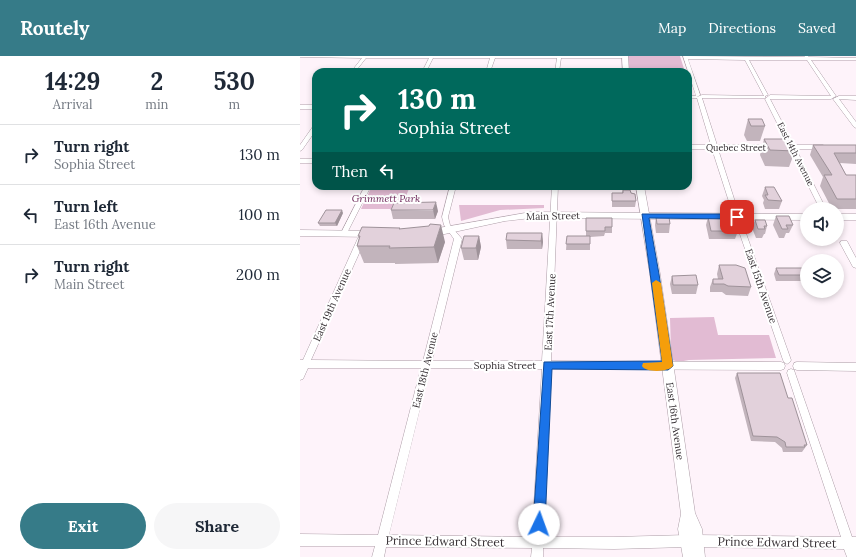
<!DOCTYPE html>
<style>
body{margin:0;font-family:Lora,serif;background:#f6f6f7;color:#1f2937;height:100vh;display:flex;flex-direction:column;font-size:15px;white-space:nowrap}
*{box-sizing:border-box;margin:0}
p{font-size:13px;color:#747a83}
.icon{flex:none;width:22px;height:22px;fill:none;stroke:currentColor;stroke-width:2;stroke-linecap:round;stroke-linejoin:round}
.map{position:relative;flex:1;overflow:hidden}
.sheet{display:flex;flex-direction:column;background:#fff;width:300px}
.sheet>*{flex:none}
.hud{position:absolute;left:12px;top:12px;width:380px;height:122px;border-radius:12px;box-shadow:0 2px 6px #0003;background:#00695c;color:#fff;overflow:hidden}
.buttons{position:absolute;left:500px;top:146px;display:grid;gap:8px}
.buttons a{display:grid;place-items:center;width:44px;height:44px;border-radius:50%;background:#fff;box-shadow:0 2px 6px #0003;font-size:20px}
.pin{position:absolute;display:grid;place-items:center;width:34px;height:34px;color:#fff;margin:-17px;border-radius:8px;box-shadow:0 2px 6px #0006}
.me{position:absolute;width:44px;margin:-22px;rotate:3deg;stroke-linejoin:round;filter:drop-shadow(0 0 3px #0008)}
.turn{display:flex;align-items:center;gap:14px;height:84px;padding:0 20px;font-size:18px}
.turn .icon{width:52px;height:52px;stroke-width:2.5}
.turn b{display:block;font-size:28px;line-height:34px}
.then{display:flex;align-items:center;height:38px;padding:0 20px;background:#0003;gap:8px;font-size:15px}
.eta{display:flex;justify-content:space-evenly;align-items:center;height:68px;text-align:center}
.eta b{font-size:24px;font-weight:800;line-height:28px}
.cta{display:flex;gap:8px;margin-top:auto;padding:8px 20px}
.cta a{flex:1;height:46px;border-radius:24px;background:#367b88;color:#fff;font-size:16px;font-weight:800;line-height:46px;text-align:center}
.cta a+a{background:#f6f6f7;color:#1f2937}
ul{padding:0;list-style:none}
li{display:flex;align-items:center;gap:12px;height:60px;padding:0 20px;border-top:1px solid #e0e1e3}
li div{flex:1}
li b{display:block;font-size:15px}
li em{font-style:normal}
header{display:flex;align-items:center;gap:24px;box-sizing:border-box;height:56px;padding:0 20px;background:#367b88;color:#fff}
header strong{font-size:19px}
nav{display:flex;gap:22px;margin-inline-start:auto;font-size:14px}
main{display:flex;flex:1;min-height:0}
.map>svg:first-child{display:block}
</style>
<header>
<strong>Routely</strong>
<nav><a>Map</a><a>Directions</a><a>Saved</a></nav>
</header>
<main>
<section class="sheet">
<div class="eta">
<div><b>14:29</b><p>Arrival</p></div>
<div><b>2</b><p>min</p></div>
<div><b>530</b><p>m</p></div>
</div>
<ul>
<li><svg class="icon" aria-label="right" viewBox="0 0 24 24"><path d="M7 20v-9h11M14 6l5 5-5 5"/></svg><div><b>Turn right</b><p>Sophia Street</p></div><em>130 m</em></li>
<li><svg class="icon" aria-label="left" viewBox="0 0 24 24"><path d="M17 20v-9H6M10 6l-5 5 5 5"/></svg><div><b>Turn left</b><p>East 16th Avenue</p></div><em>100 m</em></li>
<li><svg class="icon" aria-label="right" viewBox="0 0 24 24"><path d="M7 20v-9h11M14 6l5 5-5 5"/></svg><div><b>Turn right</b><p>Main Street</p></div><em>200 m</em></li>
</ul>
<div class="cta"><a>Exit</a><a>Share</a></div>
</section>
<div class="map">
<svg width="556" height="501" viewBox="0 0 556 501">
<rect width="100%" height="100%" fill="#fef3fa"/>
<!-- green -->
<path fill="#e2bbd3" d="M 327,0 L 380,0 L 385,16 L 329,16 Z
M 72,130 L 110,130 L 101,153 L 61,153 Z
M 159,149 L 244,149 L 244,152 L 200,154 L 161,165 Z
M 414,261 L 418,279 L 469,279 L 476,302 L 389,304 L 378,306 L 373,304 L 371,296 L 370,262 Z"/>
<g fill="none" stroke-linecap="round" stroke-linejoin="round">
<!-- minor casing -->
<g stroke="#ad9da7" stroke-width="1">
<path id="minor" d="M 0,0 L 326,0 L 327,1 L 325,2 L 261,2 L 259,16 L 255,16 L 257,2 L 195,2 L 190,16 L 186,16 L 190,2 L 133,2 L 126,16 L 122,16 L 129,2 L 66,2 L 55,16 L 51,16 L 62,2 L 0,1 Z
M 383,0 L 505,1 L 504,0 L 508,0 L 509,1 L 556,2 L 556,4 L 511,4 L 536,40 L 531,43 L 470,43 L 494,89 L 523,89 L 526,91 L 523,93 L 496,93 L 526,153 L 520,153 L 490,93 L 483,93 L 480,91 L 483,89 L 488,89 L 465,43 L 470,39 L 531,40 L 507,4 L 449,4 L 468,39 L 465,40 L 465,42 L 402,42 L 417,89 L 471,89 L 474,91 L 471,93 L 418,93 L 437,152 L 491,304 L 490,306 L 487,308 L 484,306 L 483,304 L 431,152 L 412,93 L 388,93 L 388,89 L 411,89 L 397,42 L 388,43 L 388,39 L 396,40 ZM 388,3 L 445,4 L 464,40 L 402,39 L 397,41 L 400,39 Z
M 539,40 L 556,40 L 556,44 L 539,43 L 556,66 L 556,72 L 554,71 L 533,43 Z
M 0,49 L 16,49 L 16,53 L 0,53 Z
M 16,68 L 16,74 L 2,94 L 0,95 L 0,89 L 14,69 Z
M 0,103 L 16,103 L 16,107 L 0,107 Z
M 65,130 L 71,130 L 47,177 L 46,179 L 42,179 L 41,177 Z
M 150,130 L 156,130 L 148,161 L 150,169 L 162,183 L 132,305 L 242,305 L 252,130 L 258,130 L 251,305 L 481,306 L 484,307 L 485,310 L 484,313 L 481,314 L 251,313 L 244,481 L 314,481 L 387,479 L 391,481 L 392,483 L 393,481 L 397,479 L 541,481 L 487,317 L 488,314 L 491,313 L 494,314 L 495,317 L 552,481 L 556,481 L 556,501 L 547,501 L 544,493 L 397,491 L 393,489 L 392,487 L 391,489 L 387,491 L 314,493 L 243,492 L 243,501 L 231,501 L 232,492 L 86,491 L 84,501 L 72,501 L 75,490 L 0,490 L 0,478 L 78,479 L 121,312 L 8,312 L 3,323 L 0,324 L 0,304 L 3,304 L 58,182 L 62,180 L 66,182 L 11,304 L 123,305 L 154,183 L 144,169 L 142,161 ZM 130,312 L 242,313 L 232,481 L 89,479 Z
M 541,185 L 547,185 L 548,187 L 556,202 L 556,212 L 553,211 L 540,187 Z
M 497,306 L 556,307 L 556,315 L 497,314 L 494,313 L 493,310 L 494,307 Z"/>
</g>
<!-- tertiary casing -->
<g stroke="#ad9da7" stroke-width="1">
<path id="tertiary" d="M 322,0 L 328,0 L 329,16 L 323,16 Z
M 336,130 L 344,130 L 360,218 L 395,457 L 402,473 L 405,501 L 383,501 L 378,473 L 381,458 L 350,218 Z"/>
</g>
<!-- secondary casing -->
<g stroke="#ad9da7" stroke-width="1">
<path id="secondary" d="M 231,156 L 507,158 L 507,164 L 231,162 L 205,165 L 140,179 L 127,180 L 122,177 L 127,174 Z
M 537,158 L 556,158 L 556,164 L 537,164 Z
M 0,174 L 75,175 L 80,178 L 75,181 L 0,180 Z"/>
</g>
<!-- minor -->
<use href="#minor" fill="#fff" fill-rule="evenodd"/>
<!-- tertiary -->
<use href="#tertiary" fill="#fff" fill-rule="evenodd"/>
<!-- secondary -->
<use href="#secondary" fill="#fff" fill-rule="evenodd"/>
</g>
<!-- wall -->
<path fill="#c2b4bc" d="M 448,63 L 465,70 L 460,85 L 447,85 L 444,79 Z
M 464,83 L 495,95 L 489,111 L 465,110 L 460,99 Z
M 513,89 L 556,89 L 556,108 L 540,107 L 546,119 L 556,119 L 556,153 L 532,153 L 520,130 L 523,121 L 510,99 Z
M 465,131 L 482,145 L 479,153 L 465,153 L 463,147 L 464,144 L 462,140 Z
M 323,134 L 331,137 L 336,145 L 335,151 L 312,151 L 312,137 L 322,137 Z
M 91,154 L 138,155 L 135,163 L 93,163 Z
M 43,157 L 37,170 L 20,170 L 18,167 Z
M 476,160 L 493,169 L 489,177 L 486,177 L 484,182 L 479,182 L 473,169 Z
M 356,161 L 370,168 L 369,177 L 356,177 L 355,169 Z
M 408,161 L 438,175 L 435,183 L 409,183 L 406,169 Z
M 286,162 L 312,171 L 312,177 L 305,177 L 304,180 L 290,181 L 290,194 L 266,194 L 267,180 L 286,180 Z
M 455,164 L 467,170 L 465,178 L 464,178 L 462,182 L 456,182 L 452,172 Z
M 100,172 L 100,173 L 145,186 L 138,207 L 95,208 L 95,207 L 64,207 L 57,190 L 59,182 L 58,180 Z
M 242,177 L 243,186 L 242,193 L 207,193 L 206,184 Z
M 179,180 L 181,191 L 178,204 L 164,204 L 161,192 Z
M 419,209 L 451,231 L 448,240 L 426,239 L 422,236 L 410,236 L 410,231 L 413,223 L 418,223 L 417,218 Z
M 476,212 L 505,219 L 503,225 L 476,225 L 474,218 Z
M 372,220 L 398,229 L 396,238 L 372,238 L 370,228 Z
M 437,317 L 488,342 L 507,389 L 502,396 L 483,396 L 482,392 L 475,386 L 451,385 L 435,322 Z"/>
<!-- shaded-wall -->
<path fill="#9e9299" d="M 136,146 L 138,155 L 135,163 L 133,154 Z
M 42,154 L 43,157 L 37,170 L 35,167 Z
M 141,169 L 145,186 L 138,207 L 134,191 Z
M 242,177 L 243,186 L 242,193 L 241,185 Z
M 179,180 L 181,191 L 178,204 L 176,192 Z"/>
<!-- building -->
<path fill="#e2d1db" stroke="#9e9299" d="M 448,63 L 462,63 L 465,70 L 451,70 Z
M 464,83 L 489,83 L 495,95 L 470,94 Z
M 513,89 L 556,89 L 556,97 L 534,97 L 546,119 L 556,119 L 556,143 L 537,143 L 524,119 L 532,119 Z
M 465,131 L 474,131 L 482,145 L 468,144 L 465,139 L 468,139 Z
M 323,134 L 330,134 L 331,137 L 335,138 L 336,145 L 312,145 L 312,137 L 323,137 Z
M 136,146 L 133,154 L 91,154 L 94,147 Z
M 26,154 L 42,154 L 35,167 L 18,167 Z
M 476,160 L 489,160 L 493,169 L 486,169 L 488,173 L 482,173 Z
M 356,161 L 369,161 L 370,168 L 357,168 Z
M 408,161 L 433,161 L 438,175 L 411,175 Z
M 286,162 L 312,162 L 312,171 L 305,171 L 305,175 L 286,175 Z
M 455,164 L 465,164 L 467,170 L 464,170 L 465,173 L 458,173 Z
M 130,168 L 141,169 L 134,191 L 89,192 L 90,190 L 57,190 L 60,180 L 58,180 L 62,171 L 100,172 L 99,173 L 129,170 Z
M 207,177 L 242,177 L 241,185 L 206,184 Z
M 164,180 L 179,180 L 176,192 L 161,192 Z
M 267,180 L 290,180 L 290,188 L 266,188 Z
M 419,209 L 436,209 L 445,212 L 451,231 L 428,230 L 424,228 L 413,228 L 413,223 L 423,223 Z
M 476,212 L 502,212 L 505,219 L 479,219 Z
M 396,219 L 398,229 L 373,229 L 372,220 Z
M 437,317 L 480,317 L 488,342 L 492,342 L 507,389 L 504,389 L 505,391 L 486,391 L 485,386 L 477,381 L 453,380 Z"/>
<!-- route -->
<path fill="#1a73e8" stroke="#114b97" d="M 342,158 L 437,158 L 441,161 L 437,163 L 349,162 L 359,218 L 373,310 L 368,314 L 252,313 L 245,468 L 243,472 L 239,474 L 235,472 L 233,468 L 244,306 L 362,305 Z"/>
<!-- slow -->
<path fill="#f59e0b" d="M 356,224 L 361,227 L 373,310 C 369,316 346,317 342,310 L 343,307 L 362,306 L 352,227 Z"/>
<g text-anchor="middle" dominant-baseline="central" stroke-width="4" stroke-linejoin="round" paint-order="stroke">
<!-- far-street labels -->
<g font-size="9" fill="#363034" stroke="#fff">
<text x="436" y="91">Quebec Street</text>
<text transform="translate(496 98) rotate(63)">East 14th Avenue</text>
</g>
<!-- park labels -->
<g font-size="10" font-style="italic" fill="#702b5c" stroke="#fff">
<text x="86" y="142">Grimmett Park</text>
</g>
<!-- street labels -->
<g font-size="10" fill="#363034" stroke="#fff">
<text transform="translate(253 160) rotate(-1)">Main Street</text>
<text transform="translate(461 230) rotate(71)">East 15th Avenue</text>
<text transform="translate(32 249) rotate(-66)">East 19th Avenue</text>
<text transform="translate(250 256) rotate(-87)">East 17th Avenue</text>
<text x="205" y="309">Sophia Street</text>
<text transform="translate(125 314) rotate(-76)">East 18th Avenue</text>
<text transform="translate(375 365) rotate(82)">East 16th Avenue</text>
</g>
<!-- near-street labels -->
<g font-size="12" fill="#363034" stroke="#fff">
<text transform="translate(145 485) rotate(1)">Prince Edward Street</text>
<text transform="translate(477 486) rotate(1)">Prince Edward Street</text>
</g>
</g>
</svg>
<div class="buttons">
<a><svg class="icon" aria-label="sound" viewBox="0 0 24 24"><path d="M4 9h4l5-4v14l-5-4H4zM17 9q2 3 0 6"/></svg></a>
<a><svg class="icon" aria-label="layers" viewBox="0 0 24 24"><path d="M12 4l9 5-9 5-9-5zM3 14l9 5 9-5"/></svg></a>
</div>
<div class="pin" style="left:437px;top:161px;background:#d93025"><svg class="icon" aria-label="arrive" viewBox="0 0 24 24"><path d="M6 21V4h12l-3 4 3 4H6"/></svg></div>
<svg class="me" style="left:239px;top:468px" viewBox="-20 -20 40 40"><circle r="19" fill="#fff"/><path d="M0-13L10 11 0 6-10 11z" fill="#1a73e8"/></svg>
<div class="hud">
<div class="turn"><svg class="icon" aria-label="right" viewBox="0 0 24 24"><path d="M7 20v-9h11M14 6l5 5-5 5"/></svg><div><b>130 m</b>Sophia Street</div></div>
<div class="then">Then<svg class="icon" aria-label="left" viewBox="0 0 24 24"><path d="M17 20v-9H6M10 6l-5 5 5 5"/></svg></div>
</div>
</div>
</main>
